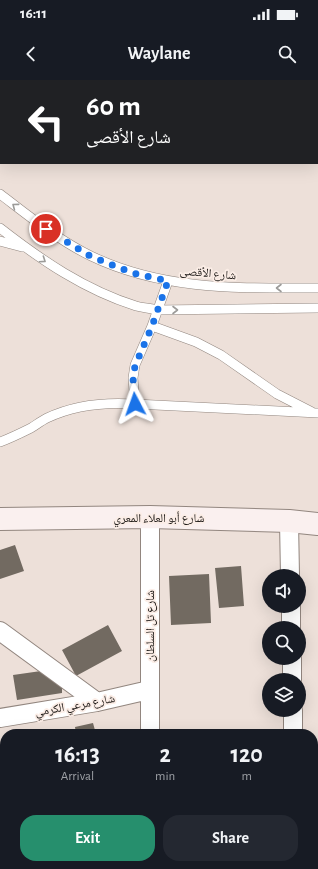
<!DOCTYPE html>
<meta charset="utf-8">
<style>
body{margin:0;font-family:"Alegreya Sans","Noto Naskh Arabic",sans-serif;background:#242831;color:#f1f3f6;height:100vh;display:flex;flex-direction:column;font-size:15px;white-space:nowrap}
*{box-sizing:border-box;margin:0}
p{font-size:13px;color:#9ea1a6}
.icon{flex:none;width:22px;height:22px;fill:none;stroke:currentColor;stroke-width:2;stroke-linecap:round;stroke-linejoin:round}
.map{position:relative;flex:1;overflow:hidden}
.details{position:absolute;left:0px;top:649px;width:318px;height:140px;display:flex;flex-direction:column;background:#171b24;border-radius:16px 16px 0 0;box-shadow:0 4px 16px #0002}
.details>*{flex:none}
.guide{position:absolute;left:0px;top:0px;width:318px;height:84px;box-shadow:0 4px 16px #0002;background:#202124;color:#fff;overflow:hidden}
.controls{position:absolute;left:262px;top:489px;display:grid;gap:8px}
.controls a{display:grid;place-items:center;width:44px;height:44px;border-radius:50%;background:#171b24;box-shadow:0 4px 16px #0002;font-size:20px}
.pin{position:absolute;display:grid;place-items:center;width:34px;height:34px;color:#fff;margin:-17px;border:2px solid #fff;border-radius:50%;box-shadow:0 1px 4px #0007}
.me{position:absolute;width:44px;margin:-22px;rotate:356deg;stroke-linejoin:round;filter:drop-shadow(0 0 3px #0008)}
.turn{display:flex;align-items:center;gap:14px;height:84px;padding:0 20px;font-size:18px}
.turn .icon{width:52px;height:52px;stroke-width:2.5}
.turn b{display:block;font-size:28px;line-height:34px}
.eta{display:flex;justify-content:space-evenly;align-items:center;height:68px;text-align:center}
.eta b{font-size:24px;font-weight:700;line-height:28px}
.primary-button{display:flex;gap:8px;margin-top:auto;padding:8px 20px}
.primary-button a{flex:1;height:46px;border-radius:16px;background:#268f6d;color:#fff;font-size:16px;font-weight:700;line-height:46px;text-align:center}
.primary-button a+a{background:#242831;color:#f1f3f6}
.status{display:flex;justify-content:space-between;align-items:center;height:28px;padding:0 20px;background:#171b24;direction:ltr}
.status svg{height:11px;fill:currentColor}
header{display:flex;justify-content:space-between;align-items:center;height:52px;padding:0 20px;background:#171b24;font-size:18px;font-weight:700}
.map>svg:first-child{display:block}
</style>
<div class="status"><b>16:11</b><svg viewBox="0 0 49 12"><path d="M0 12V9h3v3zM5 12V6h3v6zM10 12V3h3v9zM15 12V0h3v12zM26 1h20v11H26zM47 4h2v5h-2z"/></svg></div>
<header><svg class="icon" aria-label="back" viewBox="0 0 24 24"><path d="M15 5l-7 7 7 7"/></svg>Waylane<svg class="icon" aria-label="search" viewBox="0 0 24 24"><circle cx="10" cy="10" r="6"/><path d="M15 15l6 6"/></svg></header>
<div class="map">
<svg width="318" height="789" viewBox="0 0 318 789">
<rect width="100%" height="100%" fill="#ede0d9"/>
<!-- building -->
<path fill="#726a61" d="M 15,465 L 24,491 L 0,499 L 0,470 Z
M 241,486 L 244,526 L 219,528 L 215,488 Z
M 209,494 L 211,543 L 171,545 L 169,496 Z
M 108,545 L 122,571 L 76,596 L 62,570 Z
M 48,590 L 62,604 L 62,613 L 17,620 L 13,595 Z
M 93,643 L 96,654 L 76,654 L 75,647 Z"/>
<g fill="none" stroke-linecap="round" stroke-linejoin="round">
<!-- lane casing -->
<g stroke="#92867f" stroke-width="10">
<path id="lane" d="M 230,1 L 231,0
M 0,114 C 29,136 58,160 91,176 C 164,211 239,208 318,208
M 0,148 C 41,180 85,210 136,226 C 143,228 150,228 157,230 L 318,228
M 0,161 L 22,167
M 152,246 L 196,262 L 221,275 L 277,314 L 312,332
M 135,324 L 133,298 L 135,285 L 152,246 L 168,201
M 0,362 C 11,358 21,353 31,348 C 36,345 41,341 47,338 C 74,325 105,322 135,324 L 318,333
M 0,746 L 5,752
M 28,784 L 32,789"/>
</g>
<!-- street casing -->
<g stroke="#92867f" stroke-width="20">
<path id="street" d="M 289,441 L 290,496
M 291,526 L 291,548
M 0,551 L 97,622
M 292,578 L 292,600
M 293,630 L 293,654
M 0,638 L 97,622 L 149,610
M 150,654 L 150,437
M 234,784 L 297,789
M 77,789 L 93,784
M 139,789 L 143,784"/>
</g>
<!-- secondary casing -->
<g stroke="#92867f" stroke-width="24">
<path id="secondary" d="M 0,439 L 150,437 L 289,441 L 318,444"/>
</g>
<!-- lane -->
<use href="#lane" stroke="#fff" stroke-width="9"/>
<!-- street -->
<use href="#street" stroke="#fff" stroke-width="18"/>
<!-- secondary -->
<use href="#secondary" stroke="#faf0ef" stroke-width="22"/>
</g>
<!-- one-way arrows -->
<defs><path id="oneway-chevron" d="M-2-3.5L2.5 0L-2 3.5" fill="none" stroke-width="1.6" stroke-linecap="round" stroke-linejoin="round"/></defs>
<g stroke="#9c9b99">
<use href="#oneway-chevron" transform="translate(15 126) rotate(-143)"/>
<use href="#oneway-chevron" transform="translate(43 180) rotate(34)"/>
<use href="#oneway-chevron" transform="translate(279 208) rotate(180)"/>
<use href="#oneway-chevron" transform="translate(175 230)"/>
</g>
<g fill="none" stroke-linecap="round" stroke-linejoin="round">
<!-- route -->
<path stroke="#1a73e8" stroke-width="7" stroke-dasharray="0 12.6" d="M 46,149 L 90,176 L 110,184 L 133,193 L 168,201 L 152,246 L 135,286 L 133,298 L 135,324"/>
</g>
<g text-anchor="middle" dominant-baseline="central" stroke-width="3.5" stroke-linejoin="round" paint-order="stroke">
<!-- street labels -->
<g font-size="12" fill="#24201d" stroke="#fbede6">
<text transform="translate(208 193) rotate(5)">شارع الأقصى</text>
<text x="159" y="438">شارع أبو العلاء المعري</text>
<text transform="translate(150 546) rotate(-90)">شارع تل السلطان</text>
<text transform="translate(75 625) rotate(-10)">شارع مرعي الكرمي</text>
</g>
</g>
</svg>
<div class="controls">
<a><svg class="icon" aria-label="sound" viewBox="0 0 24 24"><path d="M4 9h4l5-4v14l-5-4H4zM17 9q2 3 0 6"/></svg></a>
<a><svg class="icon" aria-label="search" viewBox="0 0 24 24"><circle cx="10" cy="10" r="6"/><path d="M15 15l6 6"/></svg></a>
<a><svg class="icon" aria-label="layers" viewBox="0 0 24 24"><path d="M12 4l9 5-9 5-9-5zM3 14l9 5 9-5"/></svg></a>
</div>
<div class="pin" style="left:46px;top:149px;background:#d93025"><svg class="icon" aria-label="arrive" viewBox="0 0 24 24"><path d="M6 21V4h12l-3 4 3 4H6"/></svg></div>
<svg class="me" style="left:135px;top:324px" viewBox="-20 -20 40 40"><path d="M0-17L14 15 0 8-14 15z" fill="#1a73e8" stroke="#fff" stroke-width="4"/></svg>
<div class="guide">
<div class="turn"><svg class="icon" aria-label="left" viewBox="0 0 24 24"><path d="M17 20v-9H6M10 6l-5 5 5 5"/></svg><div><b>60 m</b>شارع الأقصى</div></div>
</div>
<section class="details">
<div class="eta">
<div><b>16:13</b><p>Arrival</p></div>
<div><b>2</b><p>min</p></div>
<div><b>120</b><p>m</p></div>
</div>
<div class="primary-button"><a>Exit</a><a>Share</a></div>
</section>
</div>
